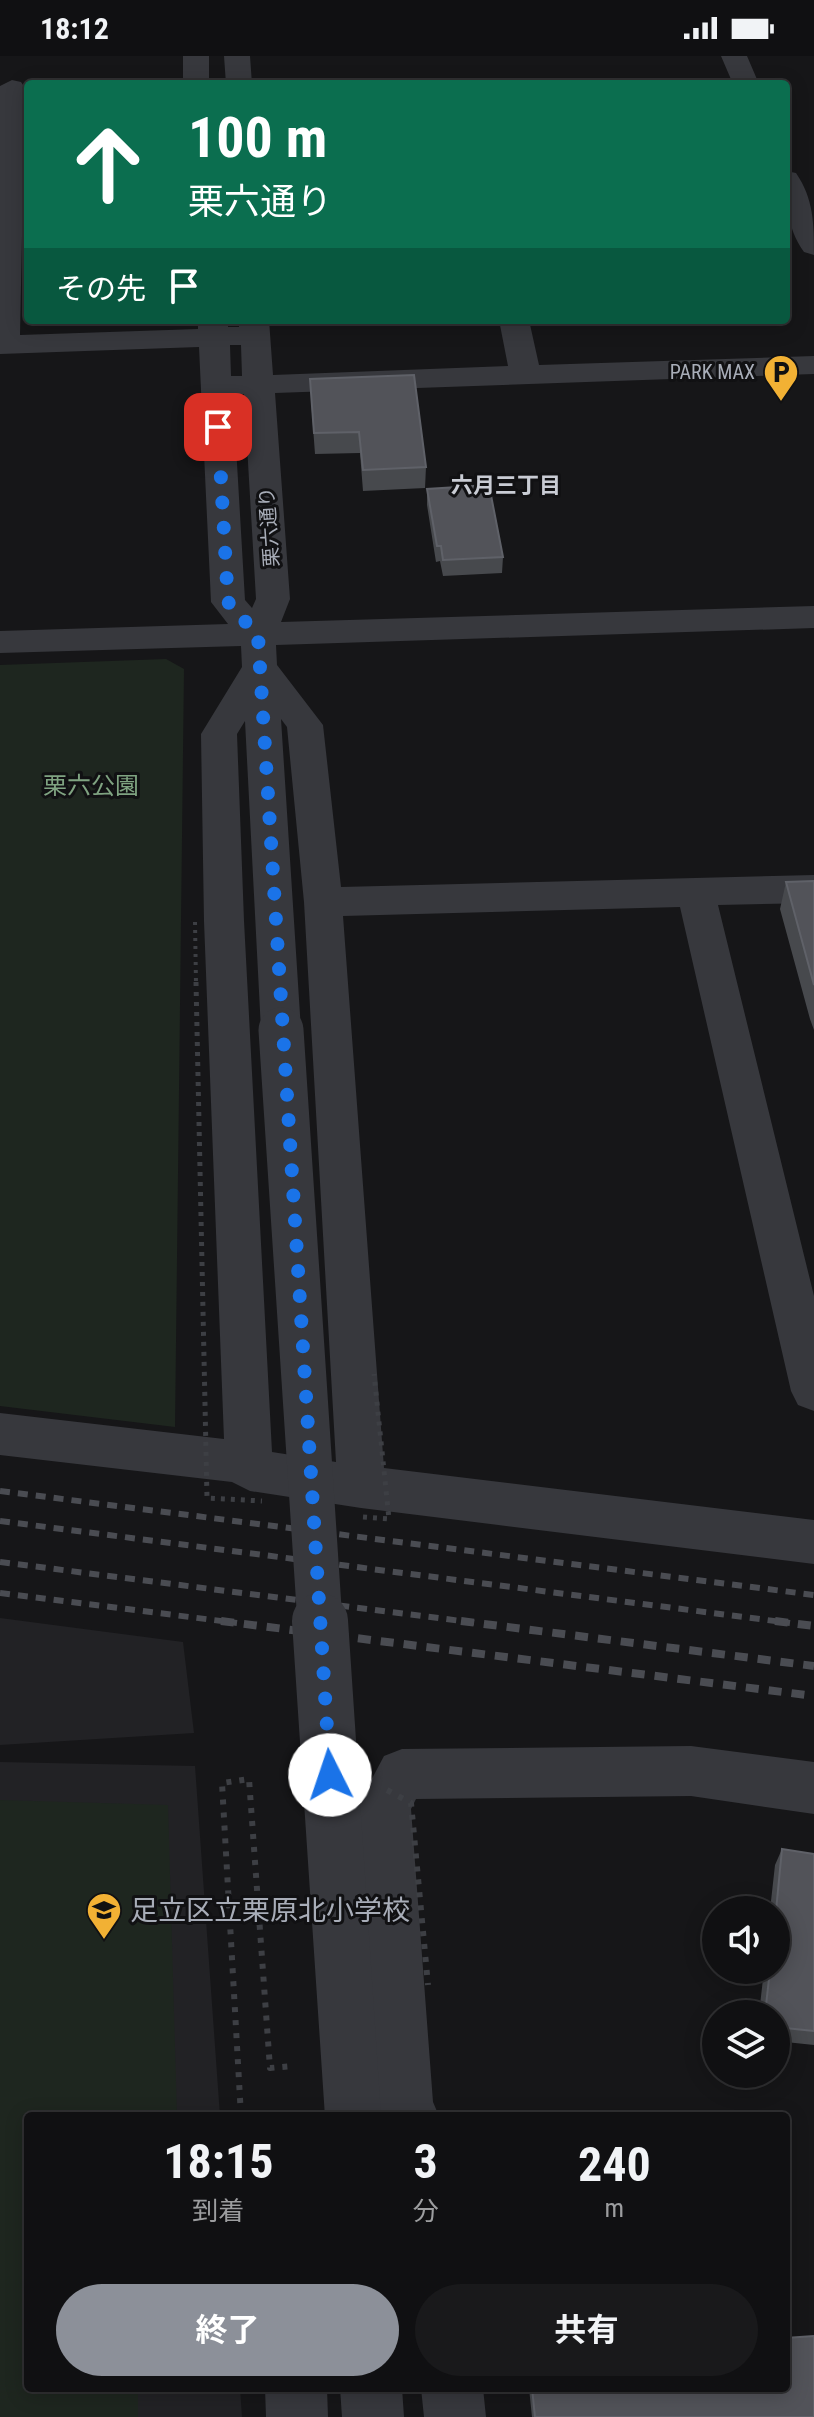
<!DOCTYPE html>
<html lang="ja">
<meta charset="utf-8">
<style>
body{margin:0;font-family:"Roboto Condensed","Noto Sans JP",sans-serif;background:#19191b;color:#f1f3f6;height:100vh;display:flex;flex-direction:column;font-size:30px;white-space:nowrap}
*{box-sizing:border-box;margin:0}
p{font-size:26px;color:#9c9d9f}
.icon{flex:none;width:44px;height:44px;fill:none;stroke:currentColor;stroke-width:2;stroke-linecap:round;stroke-linejoin:round}
.map{position:relative;flex:1;overflow:hidden}
.details{position:absolute;left:24px;top:2056px;width:766px;height:280px;display:flex;flex-direction:column;background:#101012;border-radius:8px;box-shadow:0 4px 20px #0003,0 0 0 2px #303032}
.details>*{flex:none}
.hud{position:absolute;left:24px;top:24px;width:766px;height:244px;border-radius:8px;box-shadow:0 4px 20px #0003,0 0 0 2px #303032;background:#0b6e4f;color:#fff;overflow:hidden}
.tools{position:absolute;left:702px;top:1840px;display:grid;gap:16px}
.tools a{display:grid;place-items:center;width:88px;height:88px;border-radius:50%;background:#101012;box-shadow:0 4px 20px #0003,0 0 0 2px #303032;font-size:40px}
.pin{position:absolute;display:grid;place-items:center;width:68px;height:68px;color:#fff;margin:-34px;border-radius:16px;box-shadow:0 4px 12px #0006}
.me{position:absolute;width:88px;margin:-44px;rotate:356deg;stroke-linejoin:round;filter:drop-shadow(0 0 6px #0008)}
.turn{display:flex;align-items:center;gap:28px;height:168px;padding:0 32px;font-size:36px}
.turn .icon{width:104px;height:104px;stroke-width:2.5}
.turn b{display:block;font-size:56px;line-height:68px}
.then{display:flex;align-items:center;height:76px;padding:0 32px;background:#0003;gap:16px;font-size:30px}
.eta{display:flex;justify-content:space-evenly;align-items:center;height:136px;text-align:center}
.eta b{font-size:48px;font-weight:700;line-height:56px}
.primary-button{display:flex;gap:16px;margin-top:auto;padding:16px 32px}
.primary-button a{flex:1;height:92px;border-radius:48px;background:#8c9099;color:#fff;font-size:32px;font-weight:700;line-height:92px;text-align:center}
.primary-button a+a{background:#19191b;color:#f1f3f6}
.status{display:flex;justify-content:space-between;align-items:center;height:56px;padding:0 40px;background:#101012;direction:ltr}
.status svg{height:22px;fill:currentColor}
.map>svg:first-child{display:block}
</style>
<div class="status"><b>18:12</b><svg viewBox="0 0 49 12"><path d="M0 12V9h3v3zM5 12V6h3v6zM10 12V3h3v9zM15 12V0h3v12zM26 1h20v11H26zM47 4h2v5h-2z"/></svg></div>
<div class="map">
<svg width="814" height="2361" viewBox="0 0 814 2361">
<rect width="100%" height="100%" fill="#161618"/>
<!-- built -->
<path fill="#222225" d="M 0,1562 L 183,1586 L 194,1677 L 0,1689 Z
M 0,1706 L 195,1710 L 220,2060 L 28,2060 L 28,2332 L 240,2332 L 242,2361 L 0,2361 Z"/>
<!-- green -->
<path fill="#1e261f" d="M 166,603 L 184,613 L 175,1371 L 0,1350 L 0,609 Z
M 0,1744 L 168,1749 L 177,2060 L 28,2060 L 28,2332 L 138,2332 L 138,2361 L 0,2361 Z"/>
<g fill="none" stroke-linecap="round" stroke-linejoin="round">
<!-- minor -->
<path fill="#37383d" fill-rule="evenodd" d="M 183,0 L 209,0 L 209,28 L 183,28 Z
M 224,0 L 250,0 L 252,28 L 226,28 Z
M 721,0 L 747,0 L 759,28 L 733,28 Z
M 12,24 L 21,26 L 25,32 L 20,279 L 198,273 L 198,264 L 228,264 L 228,271 L 239,271 L 239,264 L 269,264 L 273,319 L 508,310 L 499,264 L 529,264 L 539,309 L 814,300 L 814,318 L 275,337 L 290,543 L 281,566 L 814,550 L 814,572 L 276,589 L 277,609 L 323,669 L 341,831 L 814,819 L 814,847 L 718,849 L 814,1240 L 814,1355 L 798,1349 L 791,1335 L 680,851 L 343,860 L 384,1412 L 814,1464 L 814,1508 L 361,1452 L 250,1435 L 232,1426 L 0,1399 L 0,1357 L 224,1383 L 204,865 L 201,678 L 242,611 L 241,590 L 0,597 L 0,575 L 228,568 L 211,546 L 199,291 L 0,298 L 0,30 ZM 230,289 L 241,289 L 242,320 L 231,320 ZM 244,338 L 256,543 L 252,552 L 245,544 L 233,339 ZM 281,663 L 287,671 L 304,846 L 336,1406 L 272,1396 L 244,865 L 237,678 L 245,665 L 261,974 L 267,985 L 281,990 L 295,985 L 301,974 Z
M 786,115 L 796,117 C 814,143 814,169 814,199 L 804,196 C 786,171 786,144 786,115 Z
M 691,1690 L 814,1706 L 814,1758 L 691,1740 L 416,1743 L 411,1753 L 433,2046 L 439,2060 L 379,2060 L 358,1749 L 384,1700 L 402,1693 Z
M 265,2332 L 327,2332 L 328,2361 L 266,2361 Z
M 340,2332 L 402,2332 L 404,2361 L 342,2361 Z
M 421,2332 L 483,2332 L 486,2361 L 424,2361 Z"/>
<!-- rail-far1 -->
<path stroke="#4a4c52" stroke-width="6" stroke-dasharray="10 8" stroke-linecap="butt" d="M 0,1435 L 814,1539
M 0,1465 L 790,1567
M 0,1506 L 477,1567
M 0,1537 L 237,1567"/>
<!-- rail -->
<path stroke="#4a4c52" stroke-width="8" stroke-dasharray="13 10" stroke-linecap="butt" d="M 221,1565 L 814,1640
M 461,1565 L 814,1610
M 775,1565 L 814,1570"/>
<!-- path-bridge-far2 -->
<path stroke="#3d3f44" stroke-width="4" stroke-dasharray="3 5" stroke-linecap="butt" d="M 195,866 L 196,928"/>
<!-- path-bridge-far1 -->
<path stroke="#3d3f44" stroke-width="5" stroke-dasharray="4 6" stroke-linecap="butt" d="M 196,926 L 207,1442 L 262,1445
M 363,1461 L 389,1463 L 374,1318"/>
<!-- path-bridge -->
<path stroke="#3d3f44" stroke-width="6" stroke-dasharray="5 8" stroke-linecap="butt" d="M 387,1734 L 411,1747 L 428,1929
M 241,2060 L 222,1727 L 249,1723 L 270,2012 L 293,2010"/>
<!-- minor-bridge-far1 -->
<path stroke="#37383d" stroke-width="45" d="M 281,974 L 320,1567"/>
<!-- minor-bridge -->
<path stroke="#37383d" stroke-width="56" d="M 320,1565 L 353,2060"/>
</g>
<!-- wall -->
<path fill="#47494d" d="M 311,344 L 426,411 L 425,432 L 363,435 L 360,397 L 315,398 Z
M 427,433 L 503,501 L 502,517 L 443,520 L 440,505 L 436,506 L 427,449 Z
M 814,825 L 814,974 L 810,963 L 780,853 L 786,826 Z
M 782,1793 L 814,1798 L 814,1989 L 776,1985 L 776,1958 L 759,1958 L 764,1914 L 776,1914 L 776,1854 L 770,1854 L 775,1809 Z
M 529,2332 L 786,2332 L 814,2361 L 532,2361 Z"/>
<!-- building -->
<path fill="#525359" stroke="#5f6168" stroke-width="2" d="M 414,319 L 426,411 L 363,414 L 359,376 L 314,377 L 310,323 Z
M 489,429 L 503,501 L 443,504 L 441,490 L 437,490 L 427,433 Z
M 814,825 L 814,929 L 786,826 Z
M 782,1793 L 814,1798 L 814,1975 L 776,1971 L 776,1958 L 765,1958 L 770,1914 L 776,1914 L 776,1855 Z
M 814,2280 L 814,2361 L 535,2361 L 532,2332 L 786,2332 L 786,2282 Z"/>
<g fill="none" stroke-linecap="round" stroke-linejoin="round">
<!-- route -->
<path stroke="#1a73e8" stroke-width="14" stroke-dasharray="0 25.2" d="M 218,371 L 228,546 L 258,580 L 330,1719"/>
</g>
<!-- icons -->
<defs>
<g id="parking-pin" transform="scale(1.8)"><path d="M0 17L-7.5 6A9.5 9.5 0 1 1 7.5 6Z" fill="#f2b134" stroke="#111113"/><path d="M-3.5-5.5H1a3.5 3.5 0 0 1 0 7H-1V5.5H-3.5ZM-1-3.4V-.6H.8a1.4 1.4 0 0 0 0-2.8Z" fill="#111"/></g>
<g id="school-pin" transform="scale(1.8)"><path d="M0 17L-7.5 6A9.5 9.5 0 1 1 7.5 6Z" fill="#f2b134" stroke="#111113"/><path d="M0-5L7-2L0 1L-7-2ZM-4 1L0 2.5L4 1V4Q0 6-4 4Z" fill="#111"/></g>
</defs>
<g fill-rule="evenodd">
<use href="#parking-pin" x="781" y="316"/>
<use href="#school-pin" x="104" y="1854"/>
</g>
<g text-anchor="middle" dominant-baseline="central" stroke-width="6" stroke-linejoin="round" paint-order="stroke">
<!-- far-poi labels -->
<g font-size="20" fill="#a8adb8" stroke="#111113" text-anchor="end">
<text x="755" y="316">PARK MAX</text>
</g>
<!-- far-street labels -->
<g font-size="20" fill="#a8adb8" stroke="#111113">
<text transform="translate(269 471) rotate(-94)">栗六通り</text>
</g>
<!-- far-neighbourhood labels -->
<g font-size="22" font-weight="bold" fill="#c9ccd4" stroke="#111113">
<text x="506" y="429">六月三丁目</text>
</g>
<!-- park labels -->
<g font-size="24" fill="#7fa381" stroke="#111113">
<text x="91" y="730">栗六公園</text>
</g>
<!-- near-poi labels -->
<g font-size="28" fill="#a8adb8" stroke="#111113" text-anchor="start">
<text x="130" y="1854">足立区立栗原北小学校</text>
</g>
</g>
</svg>
<div class="tools">
<a><svg class="icon" aria-label="sound" viewBox="0 0 24 24"><path d="M4 9h4l5-4v14l-5-4H4zM17 9q2 3 0 6"/></svg></a>
<a><svg class="icon" aria-label="layers" viewBox="0 0 24 24"><path d="M12 4l9 5-9 5-9-5zM3 14l9 5 9-5"/></svg></a>
</div>
<div class="pin" style="left:218px;top:371px;background:#d93025"><svg class="icon" aria-label="arrive" viewBox="0 0 24 24"><path d="M6 21V4h12l-3 4 3 4H6"/></svg></div>
<svg class="me" style="left:330px;top:1719px" viewBox="-20 -20 40 40"><circle r="19" fill="#fff"/><path d="M0-13L10 11 0 6-10 11z" fill="#1a73e8"/></svg>
<div class="hud">
<div class="turn"><svg class="icon" aria-label="ahead" viewBox="0 0 24 24"><path d="M12 20V5M6 11l6-6 6 6"/></svg><div><b>100 m</b>栗六通り</div></div>
<div class="then">その先<svg class="icon" aria-label="arrive" viewBox="0 0 24 24"><path d="M6 21V4h12l-3 4 3 4H6"/></svg></div>
</div>
<section class="details">
<div class="eta">
<div><b>18:15</b><p>到着</p></div>
<div><b>3</b><p>分</p></div>
<div><b>240</b><p>m</p></div>
</div>
<div class="primary-button"><a>終了</a><a>共有</a></div>
</section>
</div>
